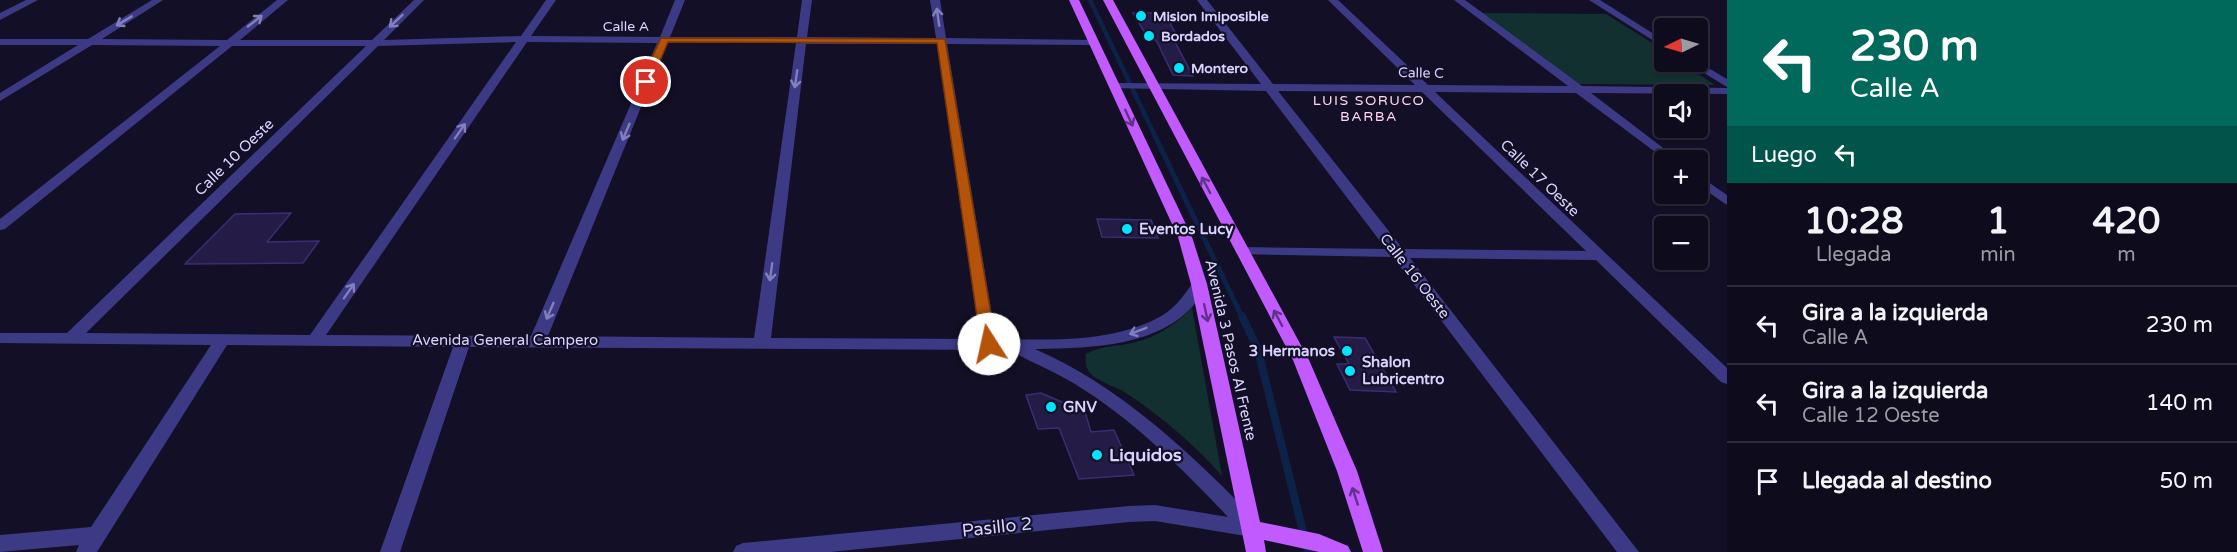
<!DOCTYPE html>
<html lang="es">
<meta charset="utf-8">
<style>
body{margin:0;font-family:"Varela Round",sans-serif;background:#171425;color:#f1f3f6;height:100vh;display:flex;flex-direction:column;font-size:22px;white-space:nowrap}
*{box-sizing:border-box;margin:0}
p{font-size:20px;color:#9b9ba3}
.icon{flex:none;width:33px;height:33px;fill:none;stroke:currentColor;stroke-width:2;stroke-linecap:round;stroke-linejoin:round}
.map{position:relative;flex:1;overflow:hidden}
.side{display:flex;flex-direction:column;background:#0e0b1c;width:510px}
.side>*{flex:none}
.banner{background:#00695c;color:#fff;overflow:hidden}
.needle{width:39px;rotate:265deg}
.tools{position:absolute;left:1654px;top:18px;display:grid;gap:12px}
.tools a{display:grid;place-items:center;width:54px;height:54px;border-radius:6px;background:#0e0b1c;box-shadow:0 2px 4px #0004,0 0 0 2px #2e2b3b;font-size:30px}
.pin{position:absolute;display:grid;place-items:center;width:51px;height:51px;color:#fff;margin:-26px;border:3px solid #fff;border-radius:50%;box-shadow:0 2px 6px #0007}
.me{position:absolute;width:66px;margin:-33px;rotate:350deg;stroke-linejoin:round;filter:drop-shadow(0 0 4px #0008)}
.turn{display:flex;align-items:center;gap:21px;height:126px;padding:0 24px;font-size:27px}
.turn .icon{width:78px;height:78px;stroke-width:2.5}
.turn b{display:block;font-size:42px;line-height:51px}
.then{display:flex;align-items:center;height:57px;padding:0 24px;background:#0003;gap:12px;font-size:22px}
.eta{display:flex;justify-content:space-evenly;align-items:center;height:102px;text-align:center}
.eta b{font-size:36px;font-weight:800;line-height:42px}
ul{padding:0;list-style:none}
li{display:flex;align-items:center;gap:18px;height:78px;padding:0 24px;border-top:2px solid #2e2b3b}
li div{flex:1}
li b{display:block;font-size:22px}
li em{font-style:normal}
main{display:flex;flex:1;min-height:0}
.map>svg:first-child{display:block}
</style>
<main>
<div class="map">
<svg width="1727" height="552" viewBox="0 0 1727 552">
<rect width="100%" height="100%" fill="#130f26"/>
<!-- green -->
<path fill="#12302f" d="M 1482,13 L 1606,14 L 1665,51 L 1665,62 L 1681,62 L 1715,85 L 1577,84 Z
M 1192,308 L 1222,476 C 1195,445 1163,418 1129,395 C 1118,387 1103,384 1092,375 C 1086,369 1085,363 1086,354 C 1102,345 1119,347 1136,342 C 1157,337 1177,323 1192,308 Z"/>
<g fill="none" stroke-linecap="round" stroke-linejoin="round">
<!-- stream-far2 -->
<path stroke="#0c2248" stroke-width="4.5" d="M 1090,0 L 1156,138"/>
<!-- stream-far1 -->
<path stroke="#0c2248" stroke-width="5" d="M 1155,136 L 1242,317"/>
<!-- stream -->
<path stroke="#0c2248" stroke-width="8" d="M 1242,316 L 1258,350 L 1308,552"/>
</g>
<!-- building -->
<path fill="#241b47" stroke="#3b2d73" stroke-width="1.5" d="M 1133,13 L 1155,13 L 1160,22 L 1169,22 L 1180,40 L 1174,40 L 1193,76 L 1173,75 L 1156,40 L 1149,40 Z
M 291,213 L 267,242 L 319,241 L 303,263 L 185,264 L 235,214 Z
M 1097,219 L 1151,220 L 1158,238 L 1102,237 Z
M 1334,337 L 1365,338 L 1396,392 L 1350,390 L 1337,364 L 1349,364 Z
M 1041,393 L 1085,412 L 1091,432 L 1114,430 L 1134,475 L 1079,479 L 1059,428 L 1038,429 L 1026,395 Z"/>
<g fill="none" stroke-linecap="round" stroke-linejoin="round">
<!-- minor -->
<path fill="#3d3a85" fill-rule="evenodd" d="M 26,0 L 38,0 L 0,20 L 0,13 Z
M 152,0 L 163,0 L 102,39 L 227,40 L 277,0 L 288,0 L 240,40 L 372,40 L 414,0 L 424,0 L 384,40 L 521,36 L 546,0 L 556,0 L 531,36 L 660,37 L 675,0 L 685,0 L 670,37 L 797,37 L 802,0 L 812,0 L 807,37 L 936,38 L 930,0 L 940,0 L 946,38 L 1097,40 L 1097,44 L 1093,45 L 947,44 L 996,339 C 1050,340 1116,343 1163,315 C 1177,306 1185,294 1194,281 L 1204,281 L 1207,284 C 1202,292 1198,301 1192,307 C 1154,348 1086,348 1035,349 C 1124,388 1193,456 1259,523 L 1262,529 L 1259,535 L 1252,537 L 1155,521 L 1129,522 L 830,552 L 733,552 L 736,546 L 743,543 L 1129,506 L 1155,505 L 1228,517 C 1182,468 1132,419 1075,384 C 1053,371 1031,362 1009,350 L 469,347 L 400,552 L 380,552 L 453,347 L 227,345 L 97,552 L 76,552 L 79,545 L 0,552 L 0,535 L 91,527 L 211,345 L 0,343 L 0,333 L 67,333 L 366,46 L 232,46 L 5,229 L 0,230 L 0,219 L 220,46 L 92,45 L 0,101 L 0,93 L 78,45 L 0,45 L 0,39 L 88,39 ZM 516,42 L 310,335 L 86,333 L 378,46 ZM 527,42 L 657,43 L 531,336 L 326,335 ZM 667,43 L 796,43 L 754,338 L 548,336 ZM 806,44 L 937,44 L 980,339 L 771,338 Z
M 1197,0 L 1207,0 L 1273,84 L 1415,85 L 1328,0 L 1338,0 L 1428,85 L 1568,86 L 1454,0 L 1465,0 L 1582,86 L 1727,88 L 1727,94 L 1591,93 L 1679,160 L 1666,160 L 1576,93 L 1435,92 L 1727,368 L 1727,384 L 1721,382 L 1596,260 L 1410,258 L 1639,552 L 1617,552 L 1393,257 L 1237,254 L 1235,251 L 1242,247 L 1386,249 L 1266,91 L 1110,88 L 1110,84 L 1114,83 L 1261,84 ZM 1278,91 L 1422,92 L 1586,251 L 1403,249 Z
M 1589,0 L 1600,0 L 1665,41 L 1665,48 Z
M 1686,62 L 1698,62 L 1727,79 L 1727,87 Z
M 1698,175 L 1727,195 L 1727,205 L 1698,185 Z"/>
<!-- major -->
<path fill="#c25bff" fill-rule="evenodd" d="M 1069,0 L 1079,0 L 1192,237 L 1207,284 L 1260,522 L 1319,534 L 1348,546 L 1351,552 L 1319,552 L 1264,540 L 1266,552 L 1246,552 L 1191,284 L 1178,237 Z
M 1103,0 L 1113,0 L 1309,360 L 1357,471 L 1383,552 L 1363,552 L 1337,471 L 1293,360 Z"/>
</g>
<!-- one-way arrows -->
<defs><path id="oneway-shaft" d="M-6 0H5M1.5-3L5.5 0L1.5 3" fill="none" stroke-width="1.6" stroke-linecap="round" stroke-linejoin="round" transform="scale(1.5)"/></defs>
<g stroke="#837fbc">
<use href="#oneway-shaft" transform="translate(938 17) rotate(-98)"/>
<use href="#oneway-shaft" transform="translate(124 21) rotate(149)"/>
<use href="#oneway-shaft" transform="translate(255 21) rotate(-38)"/>
<use href="#oneway-shaft" transform="translate(396 21) rotate(137)"/>
<use href="#oneway-shaft" transform="translate(796 79) rotate(98)"/>
<use href="#oneway-shaft" transform="translate(460 131) rotate(-55)"/>
<use href="#oneway-shaft" transform="translate(626 132) rotate(113)"/>
<use href="#oneway-shaft" transform="translate(771 272) rotate(98)"/>
<use href="#oneway-shaft" transform="translate(349 291) rotate(-55)"/>
<use href="#oneway-shaft" transform="translate(550 311) rotate(113)"/>
<use href="#oneway-shaft" transform="translate(1138 331) rotate(159)"/>
</g>
<g stroke="#623188">
<use href="#oneway-shaft" transform="translate(1129 118) rotate(65)"/>
<use href="#oneway-shaft" transform="translate(1206 185) rotate(-118)"/>
<use href="#oneway-shaft" transform="translate(1206 313) rotate(78)"/>
<use href="#oneway-shaft" transform="translate(1278 318) rotate(-118)"/>
<use href="#oneway-shaft" transform="translate(1355 496) rotate(-108)"/>
</g>
<!-- route -->
<path fill="#b45309" stroke="#753606" stroke-width="1.5" d="M 661,38 L 945,39 L 996,344 L 994,348 L 983,348 L 981,344 L 937,43 L 668,42 L 651,82 L 643,85 L 641,82 Z"/>
<!-- markers -->
<g fill="#00e5ff" stroke="#130f26" stroke-width="2">
<circle cx="1141" cy="16" r="6"/>
<circle cx="1149" cy="36" r="6"/>
<circle cx="1179" cy="68" r="6"/>
<circle cx="1127" cy="229" r="6"/>
<circle cx="1347" cy="351" r="6"/>
<circle cx="1350" cy="371" r="6"/>
<circle cx="1051" cy="407" r="6"/>
<circle cx="1097" cy="455" r="6"/>
</g>
<g text-anchor="middle" dominant-baseline="central" stroke-width="4.5" stroke-linejoin="round" paint-order="stroke">
<!-- far-poi labels -->
<g font-size="14" font-weight="bold" fill="#d9d4ff" stroke="#130f26" text-anchor="start">
<text x="1153" y="16">Mision Imiposible</text>
<text x="1161" y="36">Bordados</text>
<text x="1191" y="68">Montero</text>
</g>
<!-- far-street labels -->
<g font-size="14" fill="#d9d4ff" stroke="#130f26">
<text x="626" y="26">Calle A</text>
<text transform="translate(1421 73) rotate(1)">Calle C</text>
</g>
<!-- far-neighbourhood labels -->
<g font-size="14" letter-spacing="1.5" fill="#ffd6f0" stroke="#130f26">
<text x="1369" y="100">LUIS SORUCO<tspan x="1369" dy="16">BARBA</tspan></text>
</g>
<!-- street labels -->
<g font-size="15" fill="#d9d4ff" stroke="#130f26">
<text transform="translate(234 157) rotate(-44)">Calle 10 Oeste</text>
<text transform="translate(1540 178) rotate(44)">Calle 17 Oeste</text>
<text transform="translate(1415 276) rotate(52)">Calle 16 Oeste</text>
<text x="505" y="340">Avenida General Campero</text>
<text transform="translate(1231 350) rotate(77)">Avenida 3 Pasos Al Frente</text>
</g>
<!-- poi labels -->
<g font-size="15" font-weight="bold" fill="#d9d4ff" stroke="#130f26" text-anchor="start">
<text x="1139" y="229">Eventos Lucy</text>
<text x="1335" y="351" text-anchor="end">3 Hermanos</text>
<text x="1362" y="362">Shalon<tspan x="1362" dy="17">Lubricentro</tspan></text>
<text x="1063" y="407">GNV</text>
</g>
<!-- near-poi labels -->
<g font-size="18" font-weight="bold" fill="#d9d4ff" stroke="#130f26" text-anchor="start">
<text x="1109" y="455">Liquidos</text>
</g>
<!-- near-street labels -->
<g font-size="18" fill="#d9d4ff" stroke="#130f26">
<text transform="translate(997 527) rotate(-6)">Pasillo 2</text>
</g>
</g>
</svg>
<div class="tools">
<a><svg class="needle" viewBox="-14 -14 28 28"><path d="M0-13l5 13h-10z" fill="#e53935"/><path d="M0 13l5-13h-10z" fill="#9b9ba3"/></svg></a>
<a><svg class="icon" aria-label="sound" viewBox="0 0 24 24"><path d="M4 9h4l5-4v14l-5-4H4zM17 9q2 3 0 6"/></svg></a>
<a>+</a>
<a>−</a>
</div>
<div class="pin" style="left:646px;top:82px;background:#d93025"><svg class="icon" aria-label="arrive" viewBox="0 0 24 24"><path d="M6 21V4h12l-3 4 3 4H6"/></svg></div>
<svg class="me" style="left:989px;top:344px" viewBox="-20 -20 40 40"><circle r="19" fill="#fff"/><path d="M0-13L10 11 0 6-10 11z" fill="#b45309"/></svg>
</div>
<section class="side">
<div class="banner">
<div class="turn"><svg class="icon" aria-label="left" viewBox="0 0 24 24"><path d="M17 20v-9H6M10 6l-5 5 5 5"/></svg><div><b>230 m</b>Calle A</div></div>
<div class="then">Luego<svg class="icon" aria-label="left" viewBox="0 0 24 24"><path d="M17 20v-9H6M10 6l-5 5 5 5"/></svg></div>
</div>
<div class="eta">
<div><b>10:28</b><p>Llegada</p></div>
<div><b>1</b><p>min</p></div>
<div><b>420</b><p>m</p></div>
</div>
<ul>
<li><svg class="icon" aria-label="left" viewBox="0 0 24 24"><path d="M17 20v-9H6M10 6l-5 5 5 5"/></svg><div><b>Gira a la izquierda</b><p>Calle A</p></div><em>230 m</em></li>
<li><svg class="icon" aria-label="left" viewBox="0 0 24 24"><path d="M17 20v-9H6M10 6l-5 5 5 5"/></svg><div><b>Gira a la izquierda</b><p>Calle 12 Oeste</p></div><em>140 m</em></li>
<li><svg class="icon" aria-label="arrive" viewBox="0 0 24 24"><path d="M6 21V4h12l-3 4 3 4H6"/></svg><div><b>Llegada al destino</b></div><em>50 m</em></li>
</ul>
</section>
</main>
